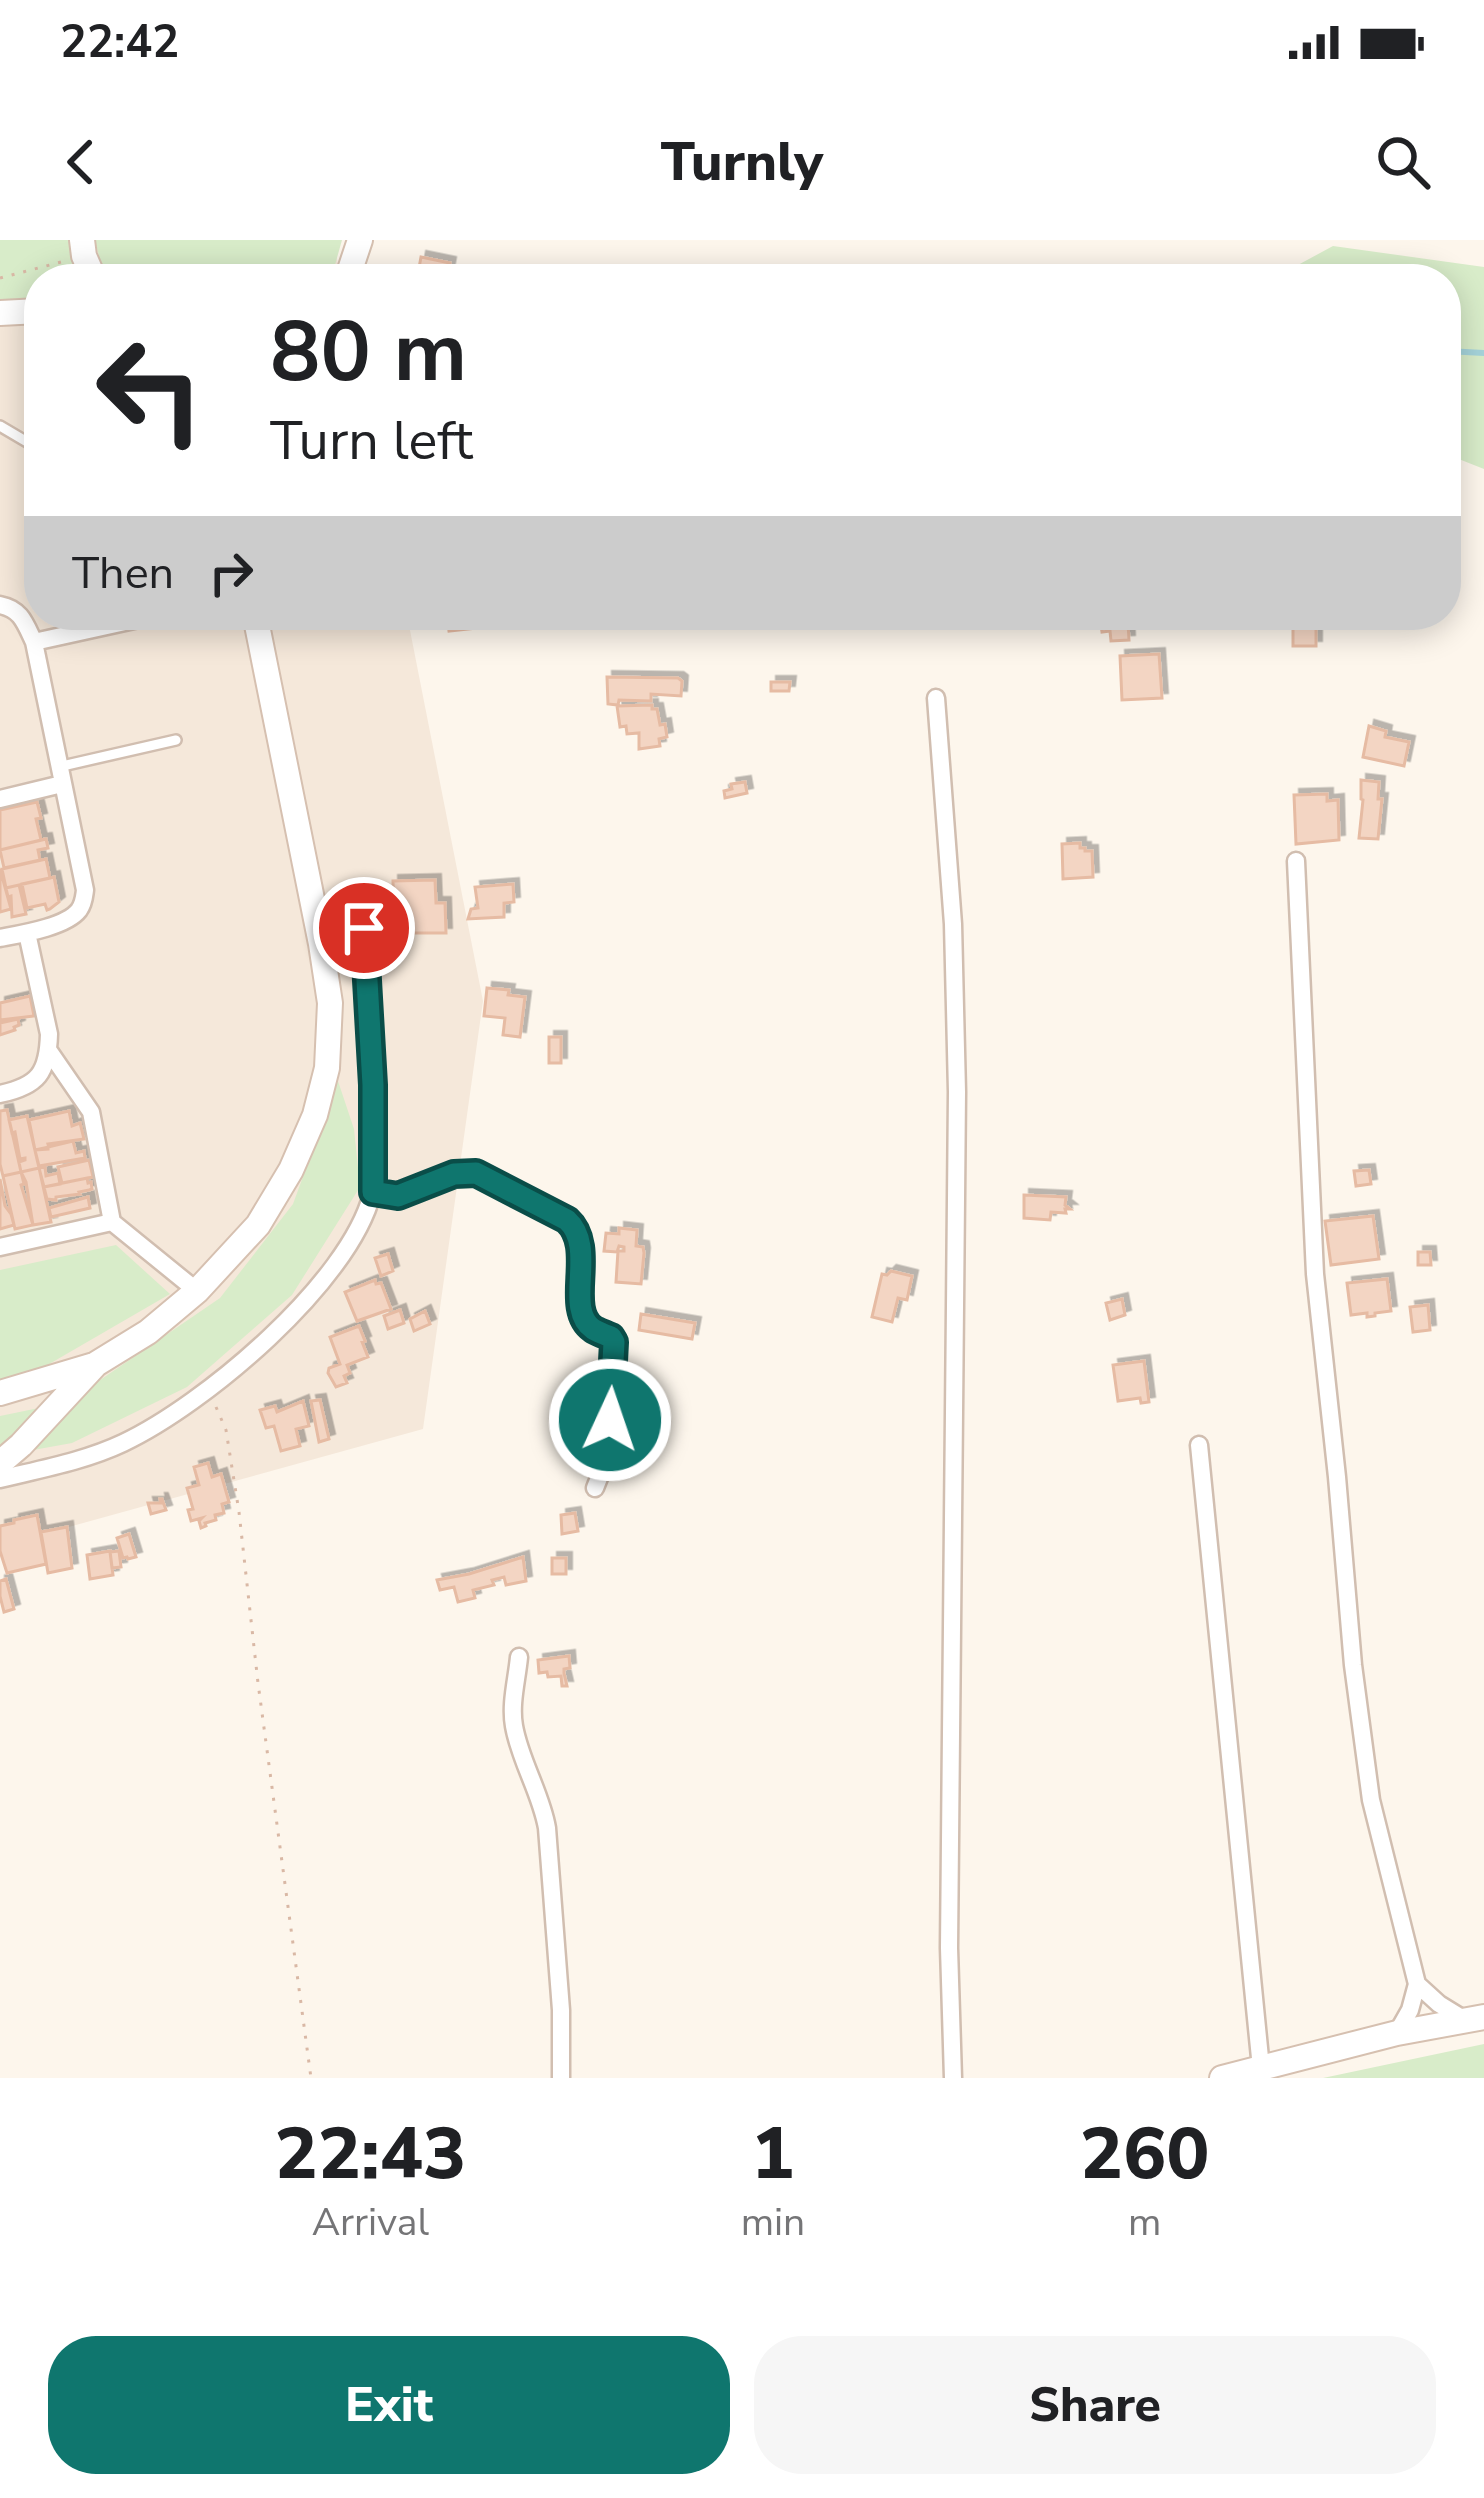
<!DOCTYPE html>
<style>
body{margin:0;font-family:"Nunito Sans",sans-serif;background:#f6f6f6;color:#202124;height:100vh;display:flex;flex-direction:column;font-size:45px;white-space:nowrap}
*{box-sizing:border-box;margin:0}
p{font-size:39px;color:#757577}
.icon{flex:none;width:66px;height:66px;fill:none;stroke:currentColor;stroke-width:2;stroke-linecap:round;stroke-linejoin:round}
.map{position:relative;height:1838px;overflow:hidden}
.sheet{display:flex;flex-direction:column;background:#fff;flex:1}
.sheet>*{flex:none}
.hud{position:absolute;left:24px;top:24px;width:1437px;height:366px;border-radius:48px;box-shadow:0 6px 30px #0003;background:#fff;color:#202124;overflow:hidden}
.pin{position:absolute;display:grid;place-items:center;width:102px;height:102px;color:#fff;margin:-51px;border:6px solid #fff;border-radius:50%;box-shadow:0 3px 12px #0007}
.me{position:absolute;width:132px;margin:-66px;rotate:3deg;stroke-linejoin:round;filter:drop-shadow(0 0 9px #0008)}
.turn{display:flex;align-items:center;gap:42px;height:252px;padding:0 48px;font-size:54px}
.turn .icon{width:156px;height:156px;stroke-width:2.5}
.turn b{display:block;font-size:84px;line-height:102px}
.then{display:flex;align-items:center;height:114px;padding:0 48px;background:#0003;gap:24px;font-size:45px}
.eta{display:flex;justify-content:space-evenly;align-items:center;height:204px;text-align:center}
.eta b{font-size:72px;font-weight:800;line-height:84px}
.button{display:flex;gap:24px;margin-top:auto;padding:24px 48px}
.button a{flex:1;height:138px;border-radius:48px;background:#0f766e;color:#fff;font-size:48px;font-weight:800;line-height:138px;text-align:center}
.button a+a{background:#f6f6f6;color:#202124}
.status{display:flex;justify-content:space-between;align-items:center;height:84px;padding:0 60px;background:#fff;direction:ltr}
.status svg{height:33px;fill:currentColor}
header{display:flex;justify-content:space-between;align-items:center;height:156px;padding:0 48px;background:#fff;font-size:54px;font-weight:800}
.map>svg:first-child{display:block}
</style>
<div class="status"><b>22:42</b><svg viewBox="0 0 49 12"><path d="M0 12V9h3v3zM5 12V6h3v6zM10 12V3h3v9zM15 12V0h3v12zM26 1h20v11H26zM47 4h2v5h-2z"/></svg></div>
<header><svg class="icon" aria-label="back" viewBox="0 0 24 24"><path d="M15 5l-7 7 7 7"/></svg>Turnly<svg class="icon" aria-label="search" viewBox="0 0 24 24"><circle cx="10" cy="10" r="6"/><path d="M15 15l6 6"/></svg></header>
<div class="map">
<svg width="1484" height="1838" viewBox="0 0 1484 1838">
<defs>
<filter id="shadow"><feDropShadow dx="5.5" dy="-5.5" stdDeviation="0" flood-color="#0004"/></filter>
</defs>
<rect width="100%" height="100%" fill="#fdf6ec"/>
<!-- residential -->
<path fill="#f5e8da" d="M 0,0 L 333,0 L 341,39 L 39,39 L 39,375 L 407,375 L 483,761 L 423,1189 L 0,1306 Z"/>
<!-- green -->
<path fill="#d8ecc9" d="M 0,0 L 69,0 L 75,39 L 39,39 L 39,62 L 0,62 Z
M 95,0 L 342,0 L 333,32 L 329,39 L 109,39 L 102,28 Z
M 1333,6 L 1484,27 L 1484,229 L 1446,214 L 1446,39 L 1272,39 Z
M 338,841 L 354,889 L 360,947 L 292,1055 L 187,1147 L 72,1203 L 0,1216 L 0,1176 L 68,1162 L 220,1058 L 293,964 Z
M 116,1005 L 170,1054 L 13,1145 L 0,1147 L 0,1030 Z
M 1484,1804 L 1484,1838 L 1323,1838 Z"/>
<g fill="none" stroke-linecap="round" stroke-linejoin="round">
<!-- stream -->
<path stroke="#a5d3da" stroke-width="6" d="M 1446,111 L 1484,113"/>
</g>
<!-- building -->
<path fill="#f3d5c3" stroke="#e6bba3" stroke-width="3" filter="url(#shadow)" d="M 421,17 L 450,23 L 447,39 L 417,39 Z
M 447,375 L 495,375 L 496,386 L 449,391 Z
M 1128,383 L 1129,400 L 1111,401 L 1110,391 L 1102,392 L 1101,385 Z
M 1293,384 L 1301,384 L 1302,387 L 1316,387 L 1316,406 L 1293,406 Z
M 1159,414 L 1162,458 L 1122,460 L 1120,416 Z
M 607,437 L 678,438 L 682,441 L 681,456 L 651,454 L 651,461 L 619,460 L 618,465 L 608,464 Z
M 771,442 L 790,442 L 789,451 L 771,451 Z
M 652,465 L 652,469 L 657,469 L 660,485 L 665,484 L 667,497 L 659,499 L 660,506 L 639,509 L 639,493 L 627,494 L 626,486 L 620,487 L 617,466 Z
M 1369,486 L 1386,491 L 1385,497 L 1409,502 L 1404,526 L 1363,517 Z
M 1361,540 L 1379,542 L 1378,559 L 1382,559 L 1378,599 L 1359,598 L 1363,560 L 1361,559 Z
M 745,542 L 747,553 L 725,558 L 724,551 L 732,549 L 731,544 Z
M 1327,554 L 1327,561 L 1338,560 L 1339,600 L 1296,604 L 1294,555 Z
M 37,562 L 41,578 L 36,579 L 41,600 L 45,599 L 0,610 L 0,570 Z
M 46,599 L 48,608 L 38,610 L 40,620 L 4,628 L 0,610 Z
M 1080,603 L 1080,608 L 1085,608 L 1085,611 L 1092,611 L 1093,637 L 1063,639 L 1062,604 Z
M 46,619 L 50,638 L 6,648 L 2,629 Z
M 0,629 L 11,669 L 0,672 Z
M 54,637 L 59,662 L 50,669 L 47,670 L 45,664 L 27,668 L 22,644 Z
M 435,640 L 436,663 L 445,663 L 446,693 L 407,693 L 406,687 L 394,688 L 393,641 Z
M 513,644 L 514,662 L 504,663 L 504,677 L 468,679 L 471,669 L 478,668 L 475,647 Z
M 19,645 L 26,674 L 12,677 L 11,656 L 8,657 L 6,648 Z
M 487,748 L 509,750 L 508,755 L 525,757 L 520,797 L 503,795 L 505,778 L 484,776 Z
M 30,756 L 34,776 L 0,780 L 0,763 Z
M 18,779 L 19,785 L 14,787 L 15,790 L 0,795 L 0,783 Z
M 549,797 L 561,797 L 561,823 L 549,823 Z
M 7,870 L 21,932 L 3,936 L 0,924 L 0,871 Z
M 69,871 L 72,886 L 80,883 L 84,899 L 48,904 L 49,907 L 35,910 L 29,880 Z
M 27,876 L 39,928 L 21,932 L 19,922 L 25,920 L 25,918 L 20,919 L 15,892 L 12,893 L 9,880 Z
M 73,901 L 76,913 L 84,911 L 85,918 L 39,926 L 35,910 L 48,909 L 48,907 Z
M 89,920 L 93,937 L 62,943 L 58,927 Z
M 45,927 L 46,936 L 58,933 L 60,944 L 44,947 L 39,928 Z
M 39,928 L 51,982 L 33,985 L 26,942 L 21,932 Z
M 1369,930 L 1371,944 L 1356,946 L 1354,931 Z
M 21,932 L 24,944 L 21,945 L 33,985 L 15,989 L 3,936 Z
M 87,938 L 88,943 L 91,942 L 92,949 L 89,950 L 79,952 L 80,954 L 56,957 L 56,960 L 47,959 L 44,947 Z
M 0,939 L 5,966 L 11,974 L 14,985 L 0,989 Z
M 1024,955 L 1066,957 L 1065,965 L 1070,969 L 1065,969 L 1066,973 L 1051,972 L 1050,980 L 1024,978 Z
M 88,957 L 90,968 L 51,977 L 49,968 Z
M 1373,976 L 1379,1019 L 1331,1025 L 1325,981 Z
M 619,988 L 637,990 L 636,1006 L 643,1007 L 644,1013 L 641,1044 L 616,1042 L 618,1011 L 624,1011 L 624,1007 L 619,1006 L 617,1012 L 604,1011 L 606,993 L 619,994 Z
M 1418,1012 L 1430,1012 L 1431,1025 L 1418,1025 Z
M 388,1014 L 393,1031 L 381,1036 L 375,1018 Z
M 891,1031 L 912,1036 L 907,1060 L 898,1058 L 892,1082 L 872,1077 L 882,1034 L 887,1035 Z
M 1387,1039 L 1391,1071 L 1375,1073 L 1375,1076 L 1367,1077 L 1367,1073 L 1351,1075 L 1347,1043 Z
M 375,1040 L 376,1044 L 381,1043 L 391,1069 L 357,1081 L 345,1052 Z
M 1122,1059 L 1125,1075 L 1110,1080 L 1106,1063 Z
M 1428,1065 L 1430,1090 L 1413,1092 L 1410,1067 Z
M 400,1070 L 404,1083 L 388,1089 L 384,1076 Z
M 425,1071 L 430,1084 L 414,1091 L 410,1079 Z
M 641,1074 L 695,1083 L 692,1099 L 639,1090 Z
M 359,1086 L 365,1101 L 362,1102 L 368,1117 L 347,1125 L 350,1133 L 344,1136 L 347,1143 L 336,1147 L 328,1133 L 329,1128 L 340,1124 L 330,1097 Z
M 1144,1121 L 1149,1162 L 1141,1163 L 1140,1158 L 1118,1161 L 1113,1125 Z
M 320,1160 L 329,1199 L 319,1202 L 311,1161 Z
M 303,1161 L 309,1186 L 296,1189 L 300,1206 L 281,1211 L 274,1186 L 266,1188 L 260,1170 L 275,1166 L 277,1172 Z
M 208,1223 L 212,1237 L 221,1234 L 229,1262 L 222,1264 L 224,1273 L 215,1275 L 216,1280 L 205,1283 L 206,1286 L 201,1288 L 199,1281 L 202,1278 L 191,1281 L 188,1270 L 193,1269 L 187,1248 L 199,1245 L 194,1227 Z
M 160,1259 L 162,1259 L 166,1270 L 151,1274 L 148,1263 L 161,1263 Z
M 575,1273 L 578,1291 L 562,1294 L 561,1275 Z
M 37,1275 L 46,1324 L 7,1333 L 0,1311 L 0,1286 L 14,1283 L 14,1280 Z
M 67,1287 L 72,1328 L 48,1333 L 41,1292 Z
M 129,1294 L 136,1317 L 128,1319 L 127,1317 L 123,1318 L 117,1298 Z
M 110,1311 L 113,1335 L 90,1339 L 87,1315 Z
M 119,1311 L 121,1327 L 112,1328 L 110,1312 Z
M 523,1317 L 526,1341 L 506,1345 L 504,1337 L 492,1340 L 494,1345 L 473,1350 L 475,1358 L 458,1362 L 454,1347 L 440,1350 L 437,1340 L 469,1334 Z
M 552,1318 L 566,1318 L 566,1334 L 552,1334 Z
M 6,1339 L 14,1369 L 4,1372 L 0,1356 L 0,1341 Z
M 569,1416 L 570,1428 L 564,1429 L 564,1433 L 567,1446 L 562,1446 L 561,1436 L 548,1437 L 547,1432 L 539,1433 L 538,1420 Z"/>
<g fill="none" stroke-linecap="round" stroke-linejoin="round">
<!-- lane casing -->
<g stroke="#d1beb0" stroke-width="14">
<path id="lane" d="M 0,186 L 39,209
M 58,527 L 176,500"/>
</g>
<!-- street casing -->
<g stroke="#d1beb0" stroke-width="21">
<path id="street" d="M 0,365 C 21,369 25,383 34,402 L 85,650 C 84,657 84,663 79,670 C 66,687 21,694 0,698
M 34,402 L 157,375
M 936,458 L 953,684 L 957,852 L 949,1708 L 953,1838
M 0,559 L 62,544
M 1296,621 L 1315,1034 L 1337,1237 L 1353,1425 L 1371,1560 L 1417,1744 L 1410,1770 L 1397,1793
M 49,811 L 91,872 L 112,982
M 0,854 C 38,846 48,833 49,794 L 27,693
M 373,952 L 398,956 L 454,934 L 476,933 L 567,979 C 597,1008 564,1068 593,1089 C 596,1091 609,1096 611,1097 L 614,1102 L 608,1215 L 595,1248
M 0,1007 L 112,982 L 197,1051
M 1199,1205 L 1261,1828
M 0,1239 C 41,1229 85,1221 123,1203 C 204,1165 349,1043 372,954 C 377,938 373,916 373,899 C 373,829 368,759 364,688
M 519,1417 C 517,1439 510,1464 514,1486 C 520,1521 541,1553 547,1588 L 561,1770 L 561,1838
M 1417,1744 L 1439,1764 L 1465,1780"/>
</g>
<!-- secondary casing -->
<g stroke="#d6c0b0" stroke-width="28">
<path id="secondary" d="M 82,0 L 84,16 L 94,39
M 347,39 L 360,0
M 0,73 L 39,71
M 0,1153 L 94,1125
M 0,1223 L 21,1205 L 96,1124 L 148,1092 L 197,1051 L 258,985 L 291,930 L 315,875 L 327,828 L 330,763 L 321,704 L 255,375
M 1222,1838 L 1397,1793 L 1484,1777"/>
</g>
<!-- path -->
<path stroke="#d9b8a5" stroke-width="3" stroke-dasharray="3 9" stroke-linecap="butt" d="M 0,38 L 65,21
M 216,1167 L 226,1190 L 239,1272 L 258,1443 L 311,1838"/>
<!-- lane -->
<use href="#lane" stroke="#fff" stroke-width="9"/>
<!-- street -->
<use href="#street" stroke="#fff" stroke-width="16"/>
<!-- secondary -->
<use href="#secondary" stroke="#fff" stroke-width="24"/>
</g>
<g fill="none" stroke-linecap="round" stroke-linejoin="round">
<!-- route casing -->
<g stroke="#0a4d48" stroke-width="30">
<path id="route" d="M 364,688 L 373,845 L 373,952 L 398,956 L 454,934 L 476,933 L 567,980 C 598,1008 563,1068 593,1089 C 596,1091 608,1096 611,1097 L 614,1102 L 610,1180"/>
</g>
<!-- route -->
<use href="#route" stroke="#0f766e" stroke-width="21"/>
</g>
</svg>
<div class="pin" style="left:364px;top:688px;background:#d93025"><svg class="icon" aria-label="arrive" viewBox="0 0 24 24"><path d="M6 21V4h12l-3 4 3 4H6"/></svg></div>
<svg class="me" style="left:610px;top:1180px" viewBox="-20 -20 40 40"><circle r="17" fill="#0f766e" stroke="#fff" stroke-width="3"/><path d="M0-11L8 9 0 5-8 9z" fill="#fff"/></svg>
<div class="hud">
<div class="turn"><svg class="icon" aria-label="left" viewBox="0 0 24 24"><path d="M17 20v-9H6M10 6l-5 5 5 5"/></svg><div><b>80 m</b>Turn left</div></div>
<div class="then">Then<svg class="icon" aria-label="right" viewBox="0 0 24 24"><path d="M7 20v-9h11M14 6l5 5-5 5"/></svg></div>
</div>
</div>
<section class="sheet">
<div class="eta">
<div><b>22:43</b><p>Arrival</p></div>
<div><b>1</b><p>min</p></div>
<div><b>260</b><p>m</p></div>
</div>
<div class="button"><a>Exit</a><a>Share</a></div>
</section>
